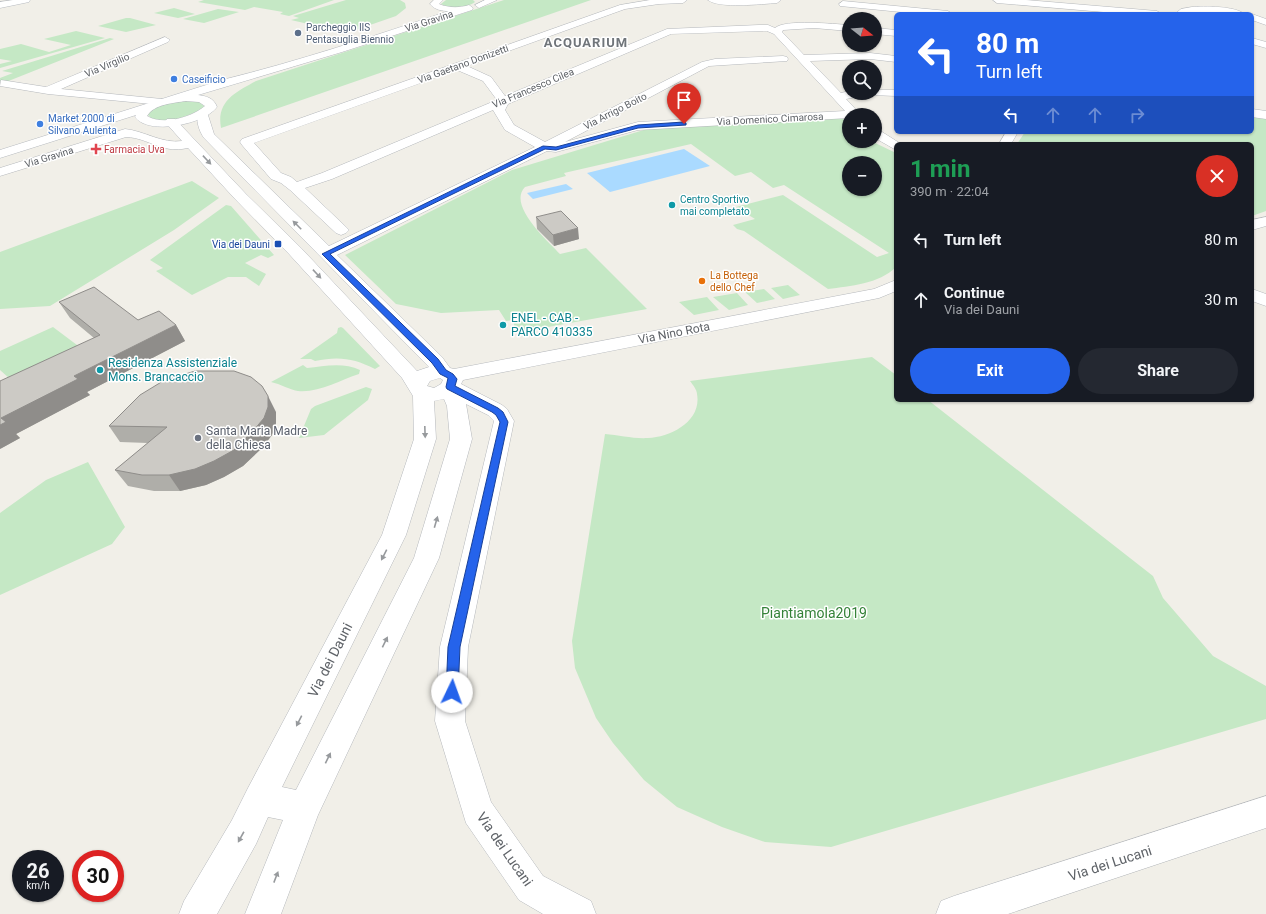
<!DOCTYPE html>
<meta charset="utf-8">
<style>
body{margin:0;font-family:Roboto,sans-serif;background:#242831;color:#f1f3f6;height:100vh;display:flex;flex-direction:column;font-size:15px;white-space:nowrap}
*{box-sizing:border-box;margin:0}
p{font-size:13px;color:#9ea1a6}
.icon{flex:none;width:22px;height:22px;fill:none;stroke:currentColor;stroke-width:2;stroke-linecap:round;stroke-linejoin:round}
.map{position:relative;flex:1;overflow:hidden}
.side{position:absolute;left:894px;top:142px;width:360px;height:260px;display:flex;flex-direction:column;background:#171b24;border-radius:6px;box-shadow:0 1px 3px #0004}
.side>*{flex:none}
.banner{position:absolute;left:894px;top:12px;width:360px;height:122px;border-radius:6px;box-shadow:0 1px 3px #0004;background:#2563eb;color:#fff;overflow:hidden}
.needle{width:26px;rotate:107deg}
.tools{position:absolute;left:842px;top:12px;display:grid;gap:8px}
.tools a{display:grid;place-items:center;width:40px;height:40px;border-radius:50%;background:#171b24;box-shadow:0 1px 3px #0004;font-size:20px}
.speed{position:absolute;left:12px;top:850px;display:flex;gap:8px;font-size:20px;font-weight:700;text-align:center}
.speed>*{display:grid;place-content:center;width:52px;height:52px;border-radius:50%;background:#171b24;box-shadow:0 1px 3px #0004;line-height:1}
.speed small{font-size:10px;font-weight:400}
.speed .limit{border:6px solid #d22;background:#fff;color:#111}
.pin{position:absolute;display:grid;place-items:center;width:34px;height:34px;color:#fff;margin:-41px -17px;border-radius:50% 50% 50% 0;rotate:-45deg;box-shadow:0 0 4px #0007}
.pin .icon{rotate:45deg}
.me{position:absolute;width:44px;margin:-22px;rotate:3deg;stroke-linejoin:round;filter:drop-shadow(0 0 3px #0008)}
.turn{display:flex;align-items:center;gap:14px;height:84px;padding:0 16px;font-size:18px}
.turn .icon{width:52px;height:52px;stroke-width:2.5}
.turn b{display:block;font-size:28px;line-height:34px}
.lanes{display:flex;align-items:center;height:38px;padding:0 16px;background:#0003;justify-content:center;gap:20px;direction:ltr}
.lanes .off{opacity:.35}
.round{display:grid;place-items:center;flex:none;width:42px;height:42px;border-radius:21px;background:#242831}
.headline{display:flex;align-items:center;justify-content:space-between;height:68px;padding:0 16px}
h1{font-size:24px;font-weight:700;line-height:30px;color:#1e9e55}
.action{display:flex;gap:8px;margin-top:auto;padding:8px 16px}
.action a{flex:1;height:46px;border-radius:24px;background:#2563eb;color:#fff;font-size:16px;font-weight:700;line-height:46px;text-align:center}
.action a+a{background:#242831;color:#f1f3f6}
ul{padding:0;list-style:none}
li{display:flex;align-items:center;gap:12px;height:60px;padding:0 16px}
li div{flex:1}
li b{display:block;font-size:15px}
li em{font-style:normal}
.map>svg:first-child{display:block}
</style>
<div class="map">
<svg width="1266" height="914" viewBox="0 0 1266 914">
<rect width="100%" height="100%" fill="#f1efe8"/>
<!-- green -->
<path fill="#c5e8c5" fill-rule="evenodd" d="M 204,0 L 334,0 L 289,16 L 280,14 L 283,12 L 254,7 L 245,10 L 198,2 Z
M 346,0 L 400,0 L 405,3 L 406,8 L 396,16 L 347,33 L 291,20 L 299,18 L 293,16 Z
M 446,0 L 473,0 L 475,2 C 467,8 450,9 441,4 Z
M 504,0 L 591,0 L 221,128 C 216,101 236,92 256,81 Z
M 174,8 L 195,14 L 178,18 L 154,13 Z
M 218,9 L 239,12 L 204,23 L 183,19 Z
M 126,18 L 130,18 L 156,25 L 126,32 L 98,26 Z
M 76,31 L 105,38 L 0,68 L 0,64 L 12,61 L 0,59 L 0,49 L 21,44 L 49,52 L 71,45 L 44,39 Z
M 110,38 L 114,39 L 6,82 L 0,81 L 0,78 L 13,73 L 2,71 Z
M 185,100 L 199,102 L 204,106 L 203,109 C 190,115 159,129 148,115 C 152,103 174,102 185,100 Z
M 1252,117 L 1266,119 L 1266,211 L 1252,216 L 1252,144 L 1017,144 L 1025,132 L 1252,132 Z
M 837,118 L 847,120 L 849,122 L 849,141 L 871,141 L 896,153 L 896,267 C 879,284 850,286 828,289 L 744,231 L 737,229 L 733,225 L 755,219 L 736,207 L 783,195 L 877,257 L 889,253 L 784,185 L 773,188 L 751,172 L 735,176 L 691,144 L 564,173 L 566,176 L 525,187 C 507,205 548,241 560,254 L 586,248 L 647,309 L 537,329 L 515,330 L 513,320 L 506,321 L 499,310 L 441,313 L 396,304 L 345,255 L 512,170 L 647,129 ZM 849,163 L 875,163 L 875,189 L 849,189 Z
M 192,181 L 219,198 L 174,230 L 50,306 L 0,309 L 0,252 Z
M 226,205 L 231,206 L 274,255 L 268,258 L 261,255 L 245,263 L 266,274 L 259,286 L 246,277 L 228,277 L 192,295 L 156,271 L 163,268 L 150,260 Z
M 788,285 L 800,295 L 783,299 L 771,288 Z
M 764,289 L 775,299 L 757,303 L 745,292 Z
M 737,293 L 748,305 L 729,310 L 713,297 Z
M 707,297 L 719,310 L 694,315 L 679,302 Z
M 53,327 L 89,354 L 20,388 L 0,370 L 0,351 Z
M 341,327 L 343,328 L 380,366 L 375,369 C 354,358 338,356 315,361 L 311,359 L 300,359 L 337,333 L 338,328 Z
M 872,357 L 896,375 L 896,400 L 928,400 L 1153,576 L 1163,598 L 1213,656 L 1266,686 L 1266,719 L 831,847 L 765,842 L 722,827 L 677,807 L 644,780 L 613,743 L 596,718 L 575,668 L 572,641 L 605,434 C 619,435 634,439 648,438 C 671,437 702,421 697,394 C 697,390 693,385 690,381 Z
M 303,365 L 307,368 C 324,366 344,362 360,370 L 359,374 C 340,380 319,393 298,391 C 291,390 280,384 271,382 Z
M 366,387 L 372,389 L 368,400 L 324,435 L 299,438 L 311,409 L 315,406 Z
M 88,462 L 125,527 L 112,544 L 0,595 L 0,513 L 46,480 Z"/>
<!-- water -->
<path fill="#aadaff" d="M 684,149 L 710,166 L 610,192 L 587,173 Z
M 566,184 L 573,189 L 533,199 L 527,193 Z"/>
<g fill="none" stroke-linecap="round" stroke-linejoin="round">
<!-- street casing -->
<g stroke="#b5b8bc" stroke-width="1">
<path id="street" d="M 650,0 L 687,0 L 683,3 L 659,4 L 625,9 L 467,66 L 491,77 L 505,96 L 667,29 L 759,25 L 768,25 L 775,28 C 785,19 834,24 849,25 L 849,31 L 814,28 L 783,30 L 782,32 L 804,55 L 870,53 L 896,56 L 896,62 L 870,59 L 810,61 L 841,93 L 849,91 L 849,93 L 869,93 L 867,95 L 846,99 L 861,115 L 849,115 L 849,118 L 638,130 L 556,152 L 547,151 L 337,255 L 442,357 L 450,368 L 454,369 L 874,289 L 896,280 L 896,291 L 879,298 L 463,380 L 461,384 L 502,405 L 507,409 L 514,421 L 468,647 L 465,721 L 491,802 L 543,876 L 591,901 L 596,914 L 543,914 L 519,900 L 466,823 L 435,721 L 440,647 L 494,421 L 488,415 L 466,404 L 472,439 L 439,558 L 318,815 L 281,914 L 245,914 L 283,820 L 268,817 L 256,844 L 217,914 L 179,914 L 184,901 L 232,820 L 248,788 L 382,535 L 414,439 L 413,396 L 402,378 L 289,254 L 236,200 L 188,148 C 160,154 150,138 126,137 L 0,176 L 0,168 L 125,129 C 145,131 162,144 182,141 L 165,122 L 167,119 L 175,119 L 246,194 L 301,248 L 417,371 L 429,367 L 204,138 C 199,131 195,119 199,112 L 207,112 L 214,134 L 329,246 L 535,147 L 505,130 L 493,110 L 332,179 L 305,188 L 346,227 L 349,230 L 346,233 L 341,235 L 336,233 L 290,190 L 281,183 L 271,179 L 242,145 L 240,142 L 242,139 L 620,5 ZM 767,31 L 774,34 L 845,111 L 638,122 L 565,142 L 709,66 L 787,61 L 788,59 L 787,57 L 783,56 L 715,59 L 702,62 L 545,142 L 514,125 L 505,110 L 508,104 L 671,34 ZM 457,70 L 483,81 L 497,100 L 322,173 L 297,182 L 291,177 L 281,173 L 254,143 ZM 440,378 L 443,380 L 441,384 L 434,388 L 427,386 L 430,381 ZM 444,399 L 447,406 L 450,439 L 414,558 L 296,790 L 282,787 L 406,535 L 436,439 L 434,401 Z
M 708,0 L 781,0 L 777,3 C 763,4 718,9 708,0 Z
M 993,0 L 1026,0 L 1157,11 L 1161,14 L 1127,14 L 997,3 Z
M 843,1 L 948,11 L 952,14 L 921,14 L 840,6 L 839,4 Z
M 1192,7 C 1203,6 1236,6 1244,14 L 1200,12 L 1175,14 L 1181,9 Z
M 1252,14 L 1266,19 L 1266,25 L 1252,20 Z
M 875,28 L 896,30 L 896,36 L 875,34 Z
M 165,37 L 170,40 L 168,42 L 61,89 L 162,99 L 166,100 L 168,102 L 166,104 L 162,105 L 48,94 L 0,86 L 1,80 L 46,87 Z
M 1252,38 L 1266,42 L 1266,48 L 1252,44 Z
M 875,90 L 896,90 L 896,96 L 871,95 L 869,93 L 875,93 Z
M 1252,109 L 1266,111 L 1266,119 L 1252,117 Z
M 875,129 L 879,130 L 901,144 L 896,144 L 896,150 L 875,138 Z
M 1006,132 L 1018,132 L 1011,144 L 999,144 Z
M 1266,217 L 1266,226 L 1252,230 L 1252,220 Z
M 1252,289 L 1266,294 L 1266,306 L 1252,301 Z
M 1266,796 L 1266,828 L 1008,914 L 936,914 L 941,901 L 954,896 Z"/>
</g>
<!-- secondary casing -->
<g stroke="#b6babf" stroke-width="1">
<path id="secondary" d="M 13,0 L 30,0 L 29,2 L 0,8 L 0,2 Z
M 434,0 L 443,0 L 439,4 C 448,8 460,8 469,5 L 473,8 L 472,10 L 342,52 L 198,95 C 206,96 214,98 217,107 C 205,124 149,136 135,117 L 136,115 L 0,158 L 0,150 L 222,80 C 299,61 374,36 449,11 C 442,11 435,10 430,4 ZM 186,101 L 199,102 L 205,106 C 192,117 163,126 147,116 C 154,104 174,103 186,101 Z
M 485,0 L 497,0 L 479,8 L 475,5 Z"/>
</g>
<!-- street -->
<use href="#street" fill="#fff" fill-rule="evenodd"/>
<!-- secondary -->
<use href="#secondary" fill="#fff" fill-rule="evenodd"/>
</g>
<!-- wall -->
<path fill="#afaea9" d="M 536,217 L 579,239 L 554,246 L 537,229 Z
M 59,302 L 138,320 L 176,325 L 185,341 L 87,392 L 90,395 L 16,434 L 20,438 L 0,449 L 94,338 L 70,318 Z
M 276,412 L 276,423 L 272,435 L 262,448 L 243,466 L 224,477 L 206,485 L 180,491 L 154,491 L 128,486 L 115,470 L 148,443 L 120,442 L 109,426 Z"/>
<!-- shaded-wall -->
<path fill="#8f8d8a" d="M 578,228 L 579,239 L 554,246 L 553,235 Z
M 176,325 L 185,341 L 87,392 L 90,395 L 16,434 L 20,438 L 0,449 L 0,425 L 1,418 L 74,376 Z
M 268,396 L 276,412 L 276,423 L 272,435 L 262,448 L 243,466 L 224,477 L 206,485 L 180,491 L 169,475 Z"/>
<!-- building -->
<path fill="#cccac5" stroke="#8f8d8a" d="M 561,211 L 578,228 L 553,235 L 536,217 Z
M 94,287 L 138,320 L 159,311 L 176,325 L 74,376 L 78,379 L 1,418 L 6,422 L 0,425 L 0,381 L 100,335 L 59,302 Z
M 195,371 L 234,371 L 251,377 L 262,386 L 268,396 L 268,407 L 264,418 L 253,431 L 234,450 L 214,461 L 195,469 L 169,475 L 142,475 L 115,470 L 167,427 L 109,426 L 140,395 L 163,381 Z"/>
<!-- one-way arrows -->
<defs><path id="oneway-solid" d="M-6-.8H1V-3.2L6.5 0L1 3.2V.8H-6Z"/></defs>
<g fill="#979a9d">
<use href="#oneway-solid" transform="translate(207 160) rotate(47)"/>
<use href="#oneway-solid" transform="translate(297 225) rotate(-135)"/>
<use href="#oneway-solid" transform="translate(317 274) rotate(47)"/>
<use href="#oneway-solid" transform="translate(425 432) rotate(88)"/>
<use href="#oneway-solid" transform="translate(436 522) rotate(-74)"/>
<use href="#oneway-solid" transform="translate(384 555) rotate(117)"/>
<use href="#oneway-solid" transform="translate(385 642) rotate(-64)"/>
<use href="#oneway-solid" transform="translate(299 721) rotate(117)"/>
<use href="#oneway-solid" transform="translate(328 758) rotate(-64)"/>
<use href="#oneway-solid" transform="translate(241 837) rotate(119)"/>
<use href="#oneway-solid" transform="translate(276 877) rotate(-69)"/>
</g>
<!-- route -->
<path fill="#2563eb" stroke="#184099" d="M 684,122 L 686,123 L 686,125 L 638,128 L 556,150 L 545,149 L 330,254 L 438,359 L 446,370 L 453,374 L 457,379 L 455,386 L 498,408 L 503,412 L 508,422 L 460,647 L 458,692 L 456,696 L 452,697 L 447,696 L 446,692 L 448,647 L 500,422 L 496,415 L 492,412 L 447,389 L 446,387 L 448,378 L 440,374 L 432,363 L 322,254 L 543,146 L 556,147 L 638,125 Z"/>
<!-- markers -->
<circle fill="#5c6f8a" stroke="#fff" stroke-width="1.5" cx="298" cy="33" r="4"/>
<g fill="#3f7fe0" stroke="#fff" stroke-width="1.5">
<circle cx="174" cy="79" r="4"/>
<circle cx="40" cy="124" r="4"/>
</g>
<path fill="#e0444e" stroke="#fff" stroke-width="1.5" d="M94 143h4v4h4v4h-4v4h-4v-4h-4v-4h4z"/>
<g fill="#0f9aa8" stroke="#fff" stroke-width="1.5">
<circle cx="672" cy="205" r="4"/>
<circle cx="503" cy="325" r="4"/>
<circle cx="100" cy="370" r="4"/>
</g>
<rect fill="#1a4fb4" stroke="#fff" stroke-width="1.5" x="274" y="240" width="8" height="8" rx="2"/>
<circle fill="#e8710a" stroke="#fff" stroke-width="1.5" cx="702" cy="281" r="4"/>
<circle fill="#6b7280" stroke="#fff" stroke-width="1.5" cx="198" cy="438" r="4"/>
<g text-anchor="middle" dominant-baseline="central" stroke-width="3" stroke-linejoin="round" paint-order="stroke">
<!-- far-street labels -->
<g font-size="10" fill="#5f6368" stroke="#fff">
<text transform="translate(429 21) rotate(-18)">Via Gravina</text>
<text transform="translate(463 64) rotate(-20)">Via Gaetano Donizetti</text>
<text transform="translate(107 65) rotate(-23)">Via Virgilio</text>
<text transform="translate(533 88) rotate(-23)">Via Francesco Cilea</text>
<text transform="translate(615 111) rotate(-27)">Via Arrigo Boito</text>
<text transform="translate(770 119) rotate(-3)">Via Domenico Cimarosa</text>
<text transform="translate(49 157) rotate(-17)">Via Gravina</text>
</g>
<!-- far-service labels -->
<g font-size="10" fill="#4e5e75" stroke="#fff" text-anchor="start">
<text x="306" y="27">Parcheggio IIS<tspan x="306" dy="12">Pentasuglia Biennio</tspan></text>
</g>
<!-- far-shop labels -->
<g font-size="10" fill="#366cbe" stroke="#fff" text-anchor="start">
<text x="182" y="79">Caseificio</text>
<text x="48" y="118">Market 2000 di<tspan x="48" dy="12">Silvano Aulenta</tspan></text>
</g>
<!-- far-health labels -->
<g font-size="10" fill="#be3a42" stroke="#fff" text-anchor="start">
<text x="104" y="149">Farmacia Uva</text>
</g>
<!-- far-culture labels -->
<g font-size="10" fill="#0d838f" stroke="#fff" text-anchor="start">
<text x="680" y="199">Centro Sportivo<tspan x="680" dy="12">mai completato</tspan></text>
</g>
<!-- far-transit labels -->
<g font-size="10" fill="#164399" stroke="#fff" text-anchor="end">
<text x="270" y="244">Via dei Dauni</text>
</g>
<!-- far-food labels -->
<g font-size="10" fill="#c56008" stroke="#fff" text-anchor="start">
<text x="710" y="275">La Bottega<tspan x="710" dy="12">dello Chef</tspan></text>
</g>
<!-- culture labels -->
<g font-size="12" fill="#0d838f" stroke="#fff" text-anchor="start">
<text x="511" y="318">ENEL - CAB -<tspan x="511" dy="14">PARCO 410335</tspan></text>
<text x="108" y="363">Residenza Assistenziale<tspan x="108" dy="14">Mons. Brancaccio</tspan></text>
</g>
<!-- street labels -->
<g font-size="12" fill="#5f6368" stroke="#fff">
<text transform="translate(674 333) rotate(-11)">Via Nino Rota</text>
</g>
<!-- worship labels -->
<g font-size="12" fill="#5b616d" stroke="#fff" text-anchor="start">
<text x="206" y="431">Santa Maria Madre<tspan x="206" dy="14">della Chiesa</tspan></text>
</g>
<!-- far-district labels -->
<g font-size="13" font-weight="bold" letter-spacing="1" fill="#70757a" stroke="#fff">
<text x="586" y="42">ACQUARIUM</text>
</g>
<!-- near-park labels -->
<g font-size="14" fill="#348238" stroke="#fff">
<text x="814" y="613">Piantiamola2019</text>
</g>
<!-- near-street labels -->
<g font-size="14" fill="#5f6368" stroke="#fff">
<text transform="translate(330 660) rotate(-63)">Via dei Dauni</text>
<text transform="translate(505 849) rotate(55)">Via dei Lucani</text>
<text transform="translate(1110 863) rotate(-18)">Via dei Lucani</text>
</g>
</g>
</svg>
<div class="tools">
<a><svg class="needle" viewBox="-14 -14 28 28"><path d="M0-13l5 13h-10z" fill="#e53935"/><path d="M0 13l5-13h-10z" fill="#9ea1a6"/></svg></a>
<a><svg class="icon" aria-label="search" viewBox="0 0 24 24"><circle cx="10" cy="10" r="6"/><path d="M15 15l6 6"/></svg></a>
<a>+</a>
<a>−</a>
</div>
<div class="speed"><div>26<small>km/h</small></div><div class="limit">30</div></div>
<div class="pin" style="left:684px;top:124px;background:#d93025"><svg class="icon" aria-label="arrive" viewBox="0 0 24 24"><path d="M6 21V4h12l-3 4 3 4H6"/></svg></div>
<svg class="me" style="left:452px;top:692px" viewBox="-20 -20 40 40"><circle r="19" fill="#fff"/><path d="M0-13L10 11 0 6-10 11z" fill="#2563eb"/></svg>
<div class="banner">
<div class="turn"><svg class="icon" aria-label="left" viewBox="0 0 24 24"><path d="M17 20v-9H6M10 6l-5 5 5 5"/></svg><div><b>80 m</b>Turn left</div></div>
<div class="lanes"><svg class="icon" aria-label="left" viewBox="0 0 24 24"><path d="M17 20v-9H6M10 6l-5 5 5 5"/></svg><svg class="icon off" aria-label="ahead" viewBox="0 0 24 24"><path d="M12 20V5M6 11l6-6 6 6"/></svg><svg class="icon off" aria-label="ahead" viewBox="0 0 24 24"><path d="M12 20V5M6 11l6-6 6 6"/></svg><svg class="icon off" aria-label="right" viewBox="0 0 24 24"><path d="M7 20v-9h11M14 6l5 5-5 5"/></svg></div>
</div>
<section class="side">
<div class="headline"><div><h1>1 min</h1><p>390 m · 22:04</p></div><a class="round" style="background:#d93025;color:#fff"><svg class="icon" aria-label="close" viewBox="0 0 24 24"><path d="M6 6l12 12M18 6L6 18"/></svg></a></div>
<ul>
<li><svg class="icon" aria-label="left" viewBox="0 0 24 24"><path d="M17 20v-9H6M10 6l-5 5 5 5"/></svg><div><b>Turn left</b></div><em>80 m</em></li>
<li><svg class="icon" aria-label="ahead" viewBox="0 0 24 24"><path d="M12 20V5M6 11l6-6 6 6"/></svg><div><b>Continue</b><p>Via dei Dauni</p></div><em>30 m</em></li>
</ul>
<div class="action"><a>Exit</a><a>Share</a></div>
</section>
</div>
